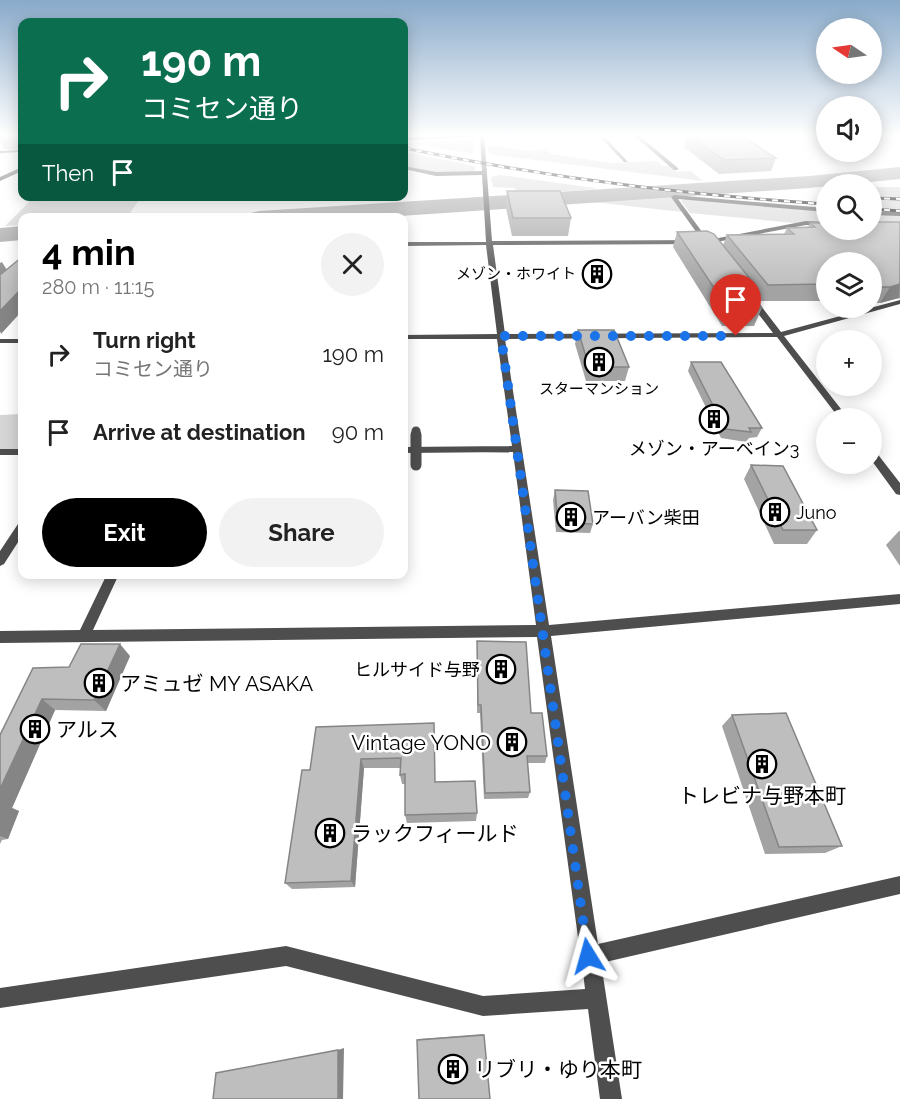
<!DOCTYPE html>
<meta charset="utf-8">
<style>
body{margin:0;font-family:Raleway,"Noto Sans JP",sans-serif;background:#f2f2f2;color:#222;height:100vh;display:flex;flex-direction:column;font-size:22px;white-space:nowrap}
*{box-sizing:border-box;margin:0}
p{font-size:20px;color:#767676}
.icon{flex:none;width:33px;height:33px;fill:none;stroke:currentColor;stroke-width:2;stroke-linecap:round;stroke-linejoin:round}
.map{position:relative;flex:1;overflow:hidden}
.details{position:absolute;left:18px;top:213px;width:390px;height:366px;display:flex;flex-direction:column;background:#fff;border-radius:12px;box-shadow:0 3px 15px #0003}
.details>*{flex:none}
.hud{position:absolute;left:18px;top:18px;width:390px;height:183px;border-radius:12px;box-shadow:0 3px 15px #0003;background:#0b6e4f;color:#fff;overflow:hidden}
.needle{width:39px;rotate:283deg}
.controls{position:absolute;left:816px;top:18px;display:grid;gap:12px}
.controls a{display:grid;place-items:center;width:66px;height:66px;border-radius:50%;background:#fff;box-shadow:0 3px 15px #0003;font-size:30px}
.pin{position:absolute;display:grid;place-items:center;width:51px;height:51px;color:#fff;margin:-62px -26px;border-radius:50% 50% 50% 0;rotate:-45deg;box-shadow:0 0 6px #0007}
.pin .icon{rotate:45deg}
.me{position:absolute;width:66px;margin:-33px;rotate:352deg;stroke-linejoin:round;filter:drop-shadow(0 0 4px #0008)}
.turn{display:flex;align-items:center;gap:21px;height:126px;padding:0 24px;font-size:27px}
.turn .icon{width:78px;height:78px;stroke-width:2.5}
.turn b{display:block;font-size:42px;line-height:51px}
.then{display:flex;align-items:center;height:57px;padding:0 24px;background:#0003;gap:12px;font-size:22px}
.round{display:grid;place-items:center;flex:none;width:63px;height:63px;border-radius:32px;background:#f2f2f2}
.overview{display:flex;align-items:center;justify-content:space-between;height:102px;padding:0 24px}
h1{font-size:36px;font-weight:700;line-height:45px;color:#000}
.action{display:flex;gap:12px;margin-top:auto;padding:12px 24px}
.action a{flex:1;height:69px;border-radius:36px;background:#000;color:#fff;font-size:24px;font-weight:700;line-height:69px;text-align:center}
.action a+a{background:#f2f2f2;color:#222}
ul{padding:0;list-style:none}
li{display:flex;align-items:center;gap:18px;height:78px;padding:0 24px}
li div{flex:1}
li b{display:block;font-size:22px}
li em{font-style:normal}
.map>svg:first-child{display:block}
</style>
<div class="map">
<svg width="900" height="1099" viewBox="0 0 900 1099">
<rect width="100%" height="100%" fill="#fff"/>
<!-- green -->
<path fill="#d5d5d5" d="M 472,140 L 475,142 L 472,154 L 413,143 Z
M 488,145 L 529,151 L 545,149 L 551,154 L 611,163 L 656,161 L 662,166 L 670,166 L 677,172 L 691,171 L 703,181 L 489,154 Z
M 404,152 L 475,166 L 475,172 L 438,173 L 404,166 Z
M 500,175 L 594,188 L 596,189 L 517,195 L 515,188 L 493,187 L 491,177 Z
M 872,187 L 900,187 L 900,227 L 872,225 Z
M 671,196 L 682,212 L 593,202 L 666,196 Z
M 34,197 L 34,196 L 141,197 L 127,217 L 22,218 L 22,225 L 5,226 Z
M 685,199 L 826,212 L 826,223 L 794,223 L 690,213 L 681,201 Z
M 22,414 L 22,449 L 0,449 L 0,415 Z"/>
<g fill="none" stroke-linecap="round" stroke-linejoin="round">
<!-- river -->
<path fill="#9c9c9c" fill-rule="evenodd" d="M 900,167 L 900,179 L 809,188 L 371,218 L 248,218 L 251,213 L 259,211 L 809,176 Z
M 22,226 L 22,240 L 0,242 L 0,228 Z"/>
<!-- street -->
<path fill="#4e4e4e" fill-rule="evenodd" d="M 480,134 L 484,134 L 492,241 L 702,240 L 671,197 L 674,195 L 826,208 L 826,212 L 678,199 L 708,240 L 806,221 L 826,222 L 826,226 L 806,225 L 711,243 L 712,245 L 709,247 L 705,244 L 493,245 L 505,334 L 773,333 L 747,299 L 751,297 L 754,297 L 781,332 L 900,300 L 900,304 L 784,336 L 848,418 L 839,418 L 777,337 L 505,339 L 549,625 L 900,594 L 900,604 L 551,636 L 598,944 L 900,876 L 900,894 L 601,963 L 622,1099 L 600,1099 L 588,1009 L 483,1016 L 286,966 L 0,1008 L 0,988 L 286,946 L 483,996 L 585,989 L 582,963 L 578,956 L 580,952 L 537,637 L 0,643 L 0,631 L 80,630 L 107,574 L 119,574 L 93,630 L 536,625 L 513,452 L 404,453 L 404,447 L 512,446 L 497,339 L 404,339 L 404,335 L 497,334 L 486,245 L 404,246 L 404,242 L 486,242 L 482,175 L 436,176 L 404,169 L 404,166 L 436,172 L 482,171 Z
M 597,134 L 602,134 L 628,162 L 624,162 Z
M 632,134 L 637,134 L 678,168 L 678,170 L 674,170 Z
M 872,211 L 900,212 L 900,216 L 872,215 Z
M 0,339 L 22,339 L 22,343 L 0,343 Z
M 0,449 L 22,449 L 22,455 L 0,455 Z
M 872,451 L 876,452 L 900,483 L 900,495 L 896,494 L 872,461 Z
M 22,523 L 22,536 L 4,564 L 0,566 L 0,551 L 18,524 Z"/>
<!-- secondary -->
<path fill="#1b1b1b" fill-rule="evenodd" d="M 502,134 L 544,134 L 404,140 L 404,138 Z
M 22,150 L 22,152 L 0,153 L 0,151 Z
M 22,167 L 22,171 L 0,181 L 0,177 Z"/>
<!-- rail casing -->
<g stroke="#000" stroke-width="3">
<path id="rail" d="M 404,148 C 544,177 684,195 826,204
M 872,198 L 900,199
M 872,209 L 900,211"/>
</g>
<!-- rail -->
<use href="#rail" stroke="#fff" stroke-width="2" stroke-dasharray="6" stroke-linecap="butt"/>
<!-- street-bridge-far1 -->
<path stroke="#4e4e4e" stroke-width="9" d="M 416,431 L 416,436"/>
<!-- street-bridge -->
<path stroke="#4e4e4e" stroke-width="11" d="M 416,435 L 416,465"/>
</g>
<!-- wall -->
<path fill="#a3a3a3" d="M 0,134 L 22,134 L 22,150 L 4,149 L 0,140 Z
M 688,134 L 776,158 L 771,171 L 719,174 L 684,147 Z
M 507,191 L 571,218 L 568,236 L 512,236 L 506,208 Z
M 900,222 L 900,299 L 899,298 L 880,303 L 872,303 L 872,262 L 826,262 L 826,301 L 761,301 L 752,290 L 751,294 L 762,308 L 754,326 L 722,326 L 673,247 L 677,232 L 723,245 L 727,235 L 784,234 L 787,228 L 808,228 L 810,223 Z
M 578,330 L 629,367 L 625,381 L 586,381 L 575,344 Z
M 691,362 L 762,428 L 757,437 L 749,438 L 746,442 L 721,438 L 688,371 Z
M 751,465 L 817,530 L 807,544 L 774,544 L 744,479 Z
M 555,490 L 593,524 L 590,533 L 556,532 L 553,500 Z
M 899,531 L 900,531 L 900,566 L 886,545 Z
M 477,641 L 531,713 L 547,756 L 545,763 L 527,763 L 530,792 L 528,798 L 484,799 L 480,713 L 477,713 Z
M 130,656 L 106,711 L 55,710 L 12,808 L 19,811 L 8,839 L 2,840 L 0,844 L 0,735 L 69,667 Z
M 732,715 L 842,846 L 825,853 L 765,854 L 722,726 Z
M 434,723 L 435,782 L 477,813 L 476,821 L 407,823 L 405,815 L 405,784 L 402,784 L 400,775 L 400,768 L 364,768 L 355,887 L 292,889 L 285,883 L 310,770 Z
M 483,1034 L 484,1035 L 417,1040 L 419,1039 Z"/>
<!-- shaded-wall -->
<path fill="#858585" d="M 2,262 L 10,275 L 0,285 L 0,263 Z
M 900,284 L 899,298 L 880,303 L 890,287 Z
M 22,288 L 22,311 L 1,334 L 0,331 L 0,311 Z
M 120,644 L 130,656 L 106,711 L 94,700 Z
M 42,699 L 55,710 L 12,808 L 19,811 L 8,839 L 0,836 L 0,789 Z
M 361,759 L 364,768 L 355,887 L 351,881 Z
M 344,1048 L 343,1099 L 338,1099 L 338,1050 Z"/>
<!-- building -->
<path fill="#bebebe" stroke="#858585" stroke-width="1.5" d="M 2,134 L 22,134 L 22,140 L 0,139 L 0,135 Z
M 688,134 L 739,134 L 776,158 L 724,160 Z
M 507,191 L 560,191 L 571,218 L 513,218 Z
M 872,222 L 900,222 L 900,284 L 890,287 L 872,287 L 872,262 L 826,262 L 826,284 L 768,285 L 727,235 L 794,234 L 787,228 L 815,227 L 810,223 L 826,223 L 826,230 L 872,230 Z
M 707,231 L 714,234 L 755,285 L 744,285 L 762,308 L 728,309 L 677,232 Z
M 22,257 L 22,288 L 0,311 L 0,275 Z
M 578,330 L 614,330 L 629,367 L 589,367 Z
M 691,362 L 721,362 L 762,428 L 749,428 L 751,432 L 725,429 Z
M 751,465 L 783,466 L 817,530 L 783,530 Z
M 555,490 L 588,491 L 593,524 L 558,523 Z
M 477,641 L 526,642 L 531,713 L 542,713 L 547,756 L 527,756 L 530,792 L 485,793 L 481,705 L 478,705 Z
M 81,644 L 120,644 L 94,700 L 42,699 L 0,789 L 0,735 L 33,668 L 69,667 Z
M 786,713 L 842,846 L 779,847 L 732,715 Z
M 434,723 L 435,782 L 475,781 L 477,813 L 405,815 L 405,774 L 400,775 L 401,758 L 361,759 L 351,881 L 285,883 L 302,770 L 310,770 L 316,727 Z
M 484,1035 L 490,1099 L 419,1099 L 417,1040 Z
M 338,1050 L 338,1099 L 213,1099 L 216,1073 Z"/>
<!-- sky -->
<linearGradient id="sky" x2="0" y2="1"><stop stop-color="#89aaca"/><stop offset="0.47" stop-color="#fff"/><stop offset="1" stop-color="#fff" stop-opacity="0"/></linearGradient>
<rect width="900" height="288" fill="url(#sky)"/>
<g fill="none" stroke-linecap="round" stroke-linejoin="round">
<!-- route -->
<path stroke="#1a73e8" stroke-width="10" stroke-dasharray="0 18" d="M 588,956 L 501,336 L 736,336"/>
</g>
<!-- icons -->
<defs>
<g id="building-ring" transform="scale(1.5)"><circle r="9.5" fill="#fff" stroke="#000" stroke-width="1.5"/><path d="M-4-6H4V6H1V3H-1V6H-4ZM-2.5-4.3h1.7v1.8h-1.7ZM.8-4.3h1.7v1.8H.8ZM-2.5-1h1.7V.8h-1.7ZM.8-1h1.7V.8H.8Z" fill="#000"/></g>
</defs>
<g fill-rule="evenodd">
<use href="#building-ring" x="597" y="274"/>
<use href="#building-ring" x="599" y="362"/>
<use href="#building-ring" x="714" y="419"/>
<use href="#building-ring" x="775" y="512"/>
<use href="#building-ring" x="571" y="517"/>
<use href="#building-ring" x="501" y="669"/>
<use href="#building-ring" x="99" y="683"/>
<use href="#building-ring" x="35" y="729"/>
<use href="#building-ring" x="512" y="742"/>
<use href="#building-ring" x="762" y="764"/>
<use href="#building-ring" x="330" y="833"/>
<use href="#building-ring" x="453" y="1069"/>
</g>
<g text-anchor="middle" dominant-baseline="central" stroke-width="5" stroke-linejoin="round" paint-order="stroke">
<!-- far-poi labels -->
<g font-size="15" fill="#000" stroke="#fff" text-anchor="end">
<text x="576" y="274">メゾン・ホワイト</text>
<text x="599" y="389" text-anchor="middle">スターマンション</text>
</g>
<!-- poi labels -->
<g font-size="18" fill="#000" stroke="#fff" text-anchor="start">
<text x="714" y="448" text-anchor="middle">メゾン・アーベイン3</text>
<text x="796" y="512">Juno</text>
<text x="592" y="517">アーバン柴田</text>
<text x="480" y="669" text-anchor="end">ヒルサイド与野</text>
</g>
<!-- near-poi labels -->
<g font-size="21" fill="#000" stroke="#fff" text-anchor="start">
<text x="120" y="683">アミュゼ MY ASAKA</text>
<text x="56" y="729">アルス</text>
<text x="491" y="742" text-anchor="end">Vintage YONO</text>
<text x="762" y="795" text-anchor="middle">トレビナ与野本町</text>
<text x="351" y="833">ラックフィールド</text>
<text x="474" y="1069">リブリ・ゆり本町</text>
</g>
</g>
</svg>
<div class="controls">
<a><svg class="needle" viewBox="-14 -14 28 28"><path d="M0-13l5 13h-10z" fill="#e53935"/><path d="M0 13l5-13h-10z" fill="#767676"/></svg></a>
<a><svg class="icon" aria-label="sound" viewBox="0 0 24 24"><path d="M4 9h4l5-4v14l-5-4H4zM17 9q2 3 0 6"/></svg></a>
<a><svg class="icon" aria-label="search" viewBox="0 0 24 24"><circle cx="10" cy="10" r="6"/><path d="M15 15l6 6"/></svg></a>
<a><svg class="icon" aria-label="layers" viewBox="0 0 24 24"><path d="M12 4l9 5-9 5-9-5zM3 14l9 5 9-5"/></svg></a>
<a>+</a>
<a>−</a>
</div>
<div class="pin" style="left:736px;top:336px;background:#d93025"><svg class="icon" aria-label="arrive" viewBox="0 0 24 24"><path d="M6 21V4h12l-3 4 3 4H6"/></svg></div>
<svg class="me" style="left:588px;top:956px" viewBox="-20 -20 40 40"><path d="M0-17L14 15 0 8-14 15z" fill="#1a73e8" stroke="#fff" stroke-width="4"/></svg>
<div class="hud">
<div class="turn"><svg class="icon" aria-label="right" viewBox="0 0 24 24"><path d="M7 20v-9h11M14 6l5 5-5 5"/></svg><div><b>190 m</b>コミセン通り</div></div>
<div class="then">Then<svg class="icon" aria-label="arrive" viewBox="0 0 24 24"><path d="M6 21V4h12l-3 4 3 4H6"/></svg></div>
</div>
<section class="details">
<div class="overview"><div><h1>4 min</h1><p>280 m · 11:15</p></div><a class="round"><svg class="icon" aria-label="close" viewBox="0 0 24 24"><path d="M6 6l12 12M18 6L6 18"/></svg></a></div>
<ul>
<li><svg class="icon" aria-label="right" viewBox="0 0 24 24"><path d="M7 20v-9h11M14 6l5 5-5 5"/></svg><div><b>Turn right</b><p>コミセン通り</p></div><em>190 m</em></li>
<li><svg class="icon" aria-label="arrive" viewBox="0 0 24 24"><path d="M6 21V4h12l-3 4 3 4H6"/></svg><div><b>Arrive at destination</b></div><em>90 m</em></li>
</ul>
<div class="action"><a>Exit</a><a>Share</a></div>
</section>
</div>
